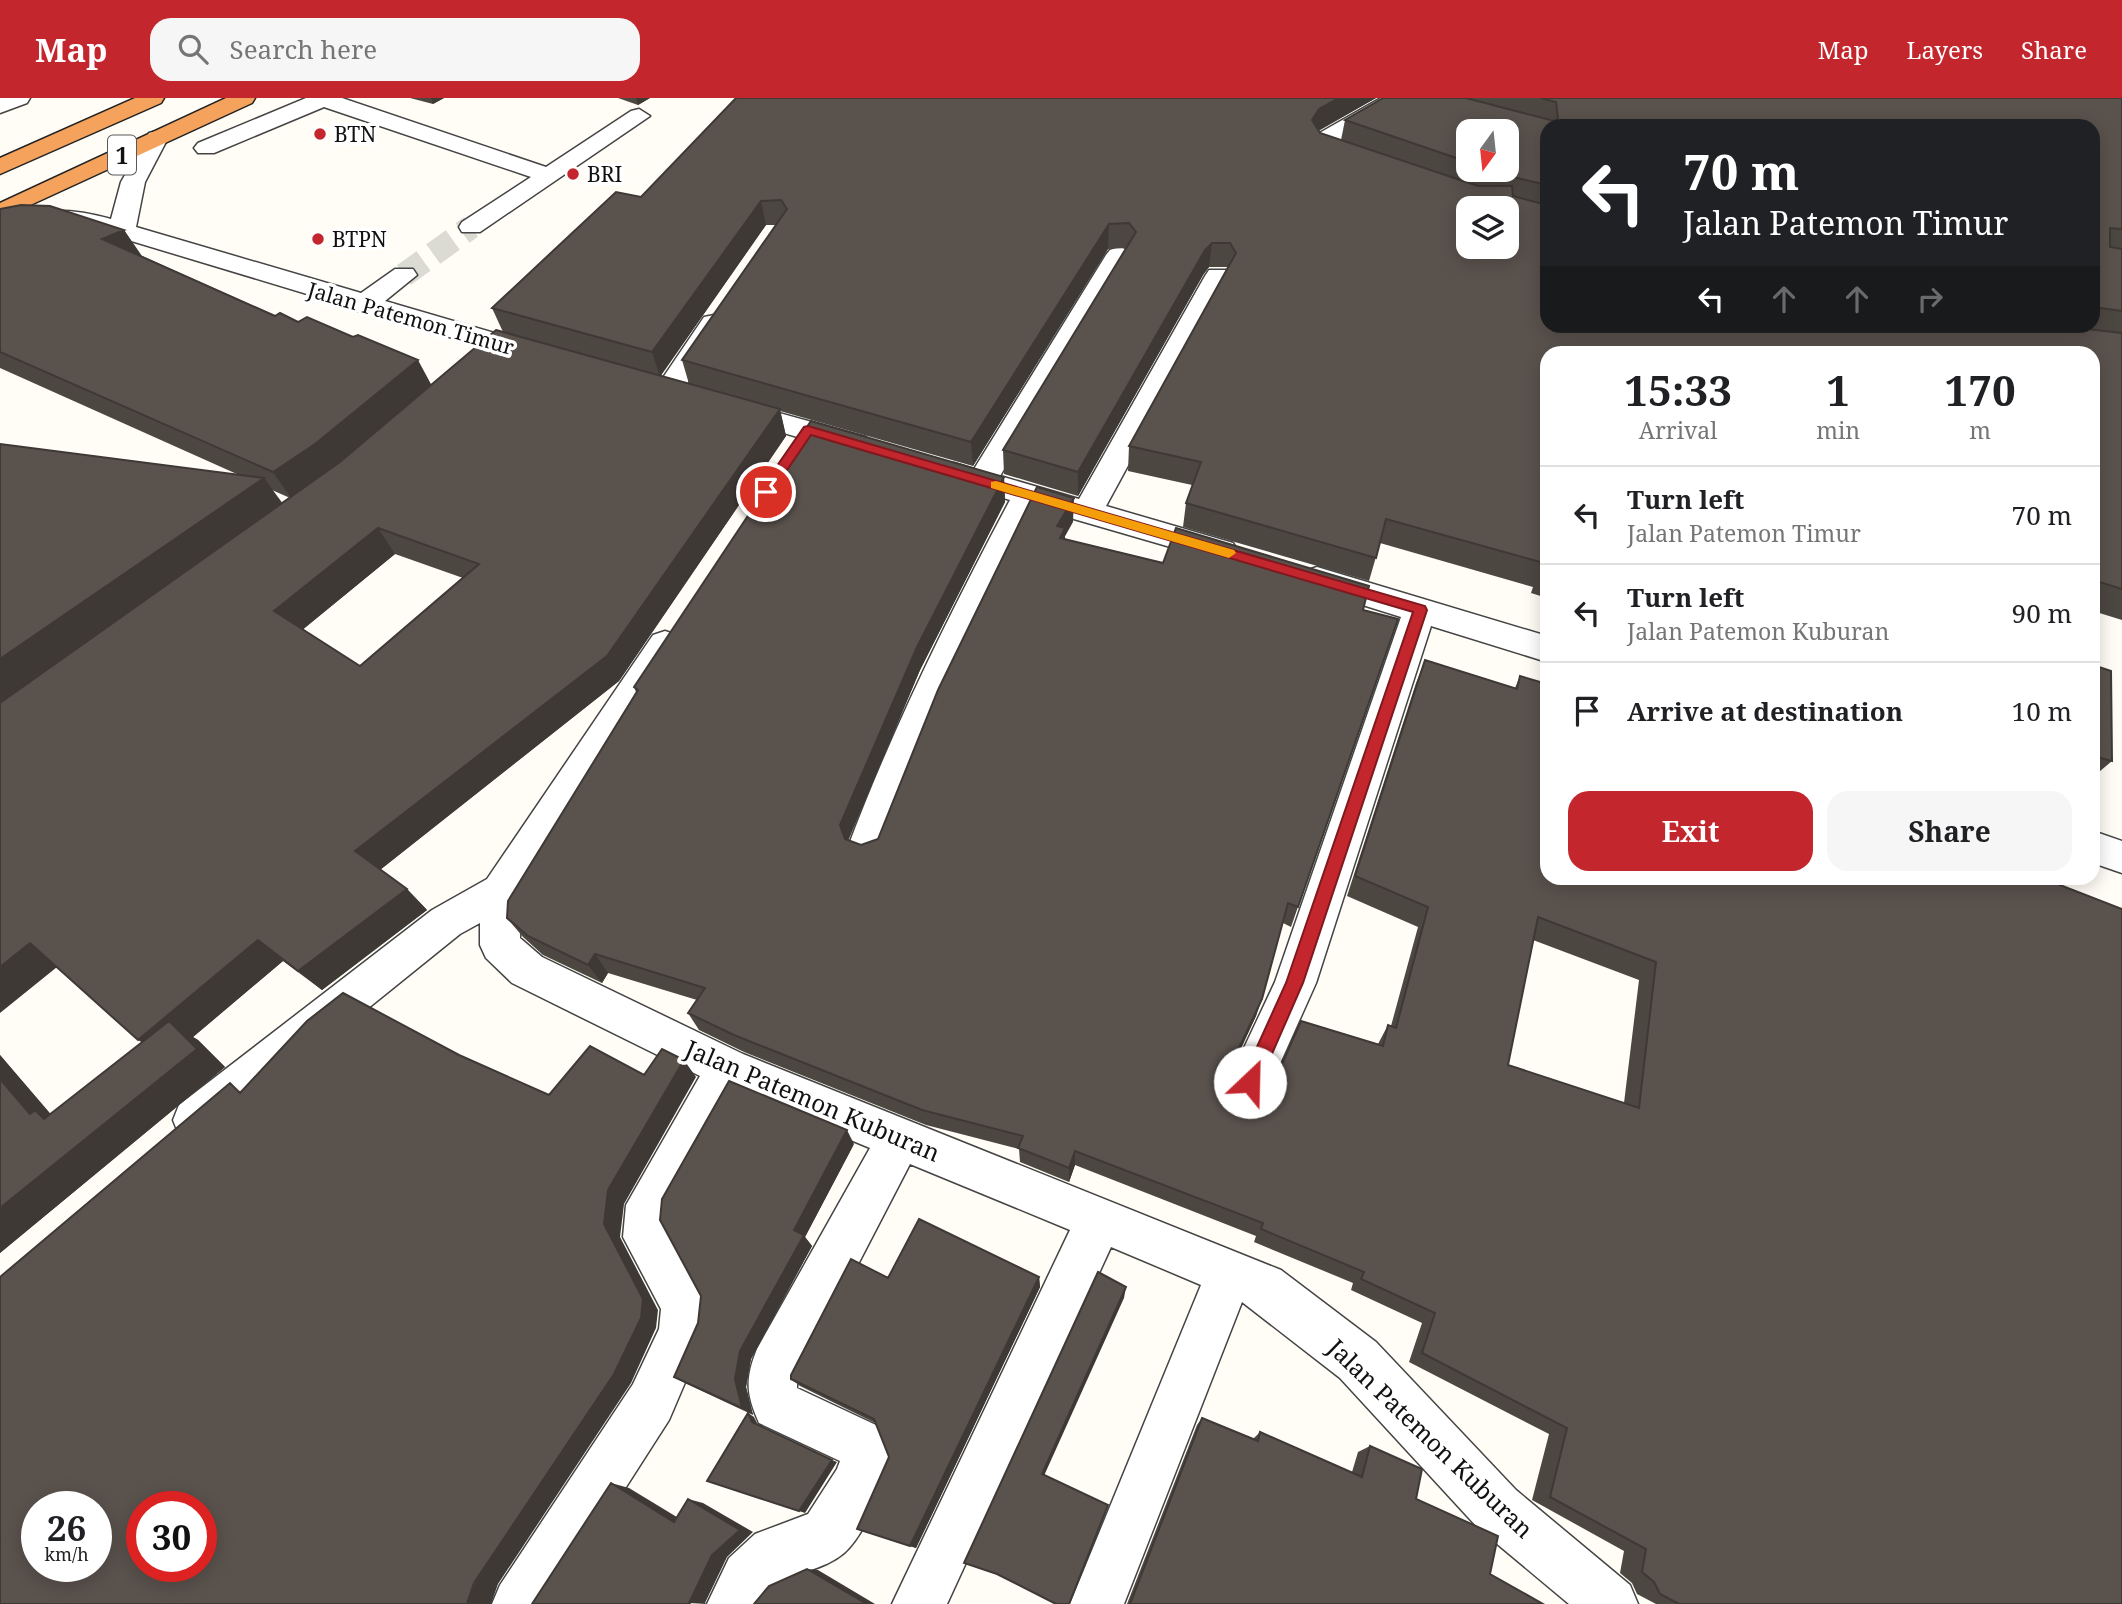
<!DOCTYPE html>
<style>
body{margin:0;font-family:"Noto Serif",serif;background:#f6f6f6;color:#202124;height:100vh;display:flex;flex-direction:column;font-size:26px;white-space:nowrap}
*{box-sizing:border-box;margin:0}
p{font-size:23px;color:#757577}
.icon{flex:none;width:38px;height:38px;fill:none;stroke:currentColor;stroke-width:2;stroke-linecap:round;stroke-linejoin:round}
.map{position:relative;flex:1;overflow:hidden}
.drawer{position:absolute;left:1540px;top:248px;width:560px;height:539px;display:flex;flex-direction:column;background:#fff;border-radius:21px;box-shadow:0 4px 18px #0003}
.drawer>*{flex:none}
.guide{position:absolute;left:1540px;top:21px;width:560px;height:214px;border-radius:21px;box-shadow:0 4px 18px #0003;background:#202124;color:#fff;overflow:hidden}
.needle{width:46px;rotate:195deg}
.controls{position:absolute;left:1456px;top:21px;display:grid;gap:14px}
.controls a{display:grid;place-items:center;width:63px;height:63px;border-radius:14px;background:#fff;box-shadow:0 4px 18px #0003;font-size:35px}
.speed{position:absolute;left:21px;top:1393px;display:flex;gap:14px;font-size:35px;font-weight:700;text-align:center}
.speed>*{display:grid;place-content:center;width:91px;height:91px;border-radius:50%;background:#fff;box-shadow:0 4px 18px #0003;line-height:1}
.speed small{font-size:18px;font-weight:400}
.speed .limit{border:10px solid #d22;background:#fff;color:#111}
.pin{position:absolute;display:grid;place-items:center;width:60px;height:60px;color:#fff;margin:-30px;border:4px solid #fff;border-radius:50%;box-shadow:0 2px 7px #0007}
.me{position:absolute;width:77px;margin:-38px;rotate:24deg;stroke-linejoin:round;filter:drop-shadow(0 0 5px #0008)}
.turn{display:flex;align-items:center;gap:24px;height:147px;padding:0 28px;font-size:32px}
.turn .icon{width:91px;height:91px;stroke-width:2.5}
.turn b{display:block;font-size:49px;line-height:60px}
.lanes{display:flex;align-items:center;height:66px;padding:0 28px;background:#0003;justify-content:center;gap:35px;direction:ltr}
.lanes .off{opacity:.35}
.eta{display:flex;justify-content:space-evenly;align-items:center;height:119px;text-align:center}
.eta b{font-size:42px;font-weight:700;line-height:49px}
.action{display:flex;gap:14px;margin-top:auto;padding:14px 28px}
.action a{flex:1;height:80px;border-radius:21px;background:#c4262e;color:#fff;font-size:28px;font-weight:700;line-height:80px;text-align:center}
.action a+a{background:#f6f6f6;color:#202124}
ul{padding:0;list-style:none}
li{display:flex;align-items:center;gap:21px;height:98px;padding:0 28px;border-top:2px solid #e0e0e0}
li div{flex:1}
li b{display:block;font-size:26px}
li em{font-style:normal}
header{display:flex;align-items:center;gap:42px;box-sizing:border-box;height:98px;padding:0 35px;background:#c4262e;color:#fff}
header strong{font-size:33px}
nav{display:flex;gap:38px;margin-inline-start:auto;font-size:24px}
.search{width:490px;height:63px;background:#f6f6f6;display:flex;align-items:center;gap:18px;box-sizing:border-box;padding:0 24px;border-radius:21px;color:#757577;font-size:26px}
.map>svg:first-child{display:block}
</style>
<header>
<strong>Map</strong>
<div class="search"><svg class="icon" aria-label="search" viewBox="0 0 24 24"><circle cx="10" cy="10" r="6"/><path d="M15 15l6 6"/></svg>Search here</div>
<nav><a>Map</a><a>Layers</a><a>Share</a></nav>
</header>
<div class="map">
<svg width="2122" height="1506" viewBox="0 0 2122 1506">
<rect width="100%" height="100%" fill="#fffdf5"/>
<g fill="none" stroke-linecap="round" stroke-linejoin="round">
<!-- minor-tunnel -->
<path stroke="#dbdad3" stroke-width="24" stroke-dasharray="24 12" stroke-linecap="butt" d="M 404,177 L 471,129"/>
<!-- minor casing -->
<g stroke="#444" stroke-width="3">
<path id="minor" d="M 0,0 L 30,0 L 27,5 L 0,15 Z
M 306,0 L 342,0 L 546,69 L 631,13 L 639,11 L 650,18 L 480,134 L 462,134 L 459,129 L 462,124 L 531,79 L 324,9 L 214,55 L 198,55 L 194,50 L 198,45 Z
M 1381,0 L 1408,0 L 1334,46 L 1366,56 L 1370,61 L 1366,66 C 1350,70 1320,61 1310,47 L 1316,37 Z
M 157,33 L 168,40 L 145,84 L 136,129 L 361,195 L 395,171 L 413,171 L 417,177 L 385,203 L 546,250 L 550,256 L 546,262 L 526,262 L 366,214 L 353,213 L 350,209 L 85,129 L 42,127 L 0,139 L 0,124 C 42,110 68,109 111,121 L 121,84 L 149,35 Z
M 1119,149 L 1128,152 L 1132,157 L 1000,378 L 1079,401 L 1205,178 L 1209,172 L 1227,172 L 1231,178 L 1106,408 L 1233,445 L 1238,453 L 1233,461 L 1222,464 L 1036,410 L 939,613 L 881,760 L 867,765 L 853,760 L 848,749 C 893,629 950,515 1010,402 L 943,382 L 939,375 L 943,368 L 954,365 L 974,371 L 1106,157 L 1110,152 Z
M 714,217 L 724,219 L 728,225 L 678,299 L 668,302 L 658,299 L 654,293 L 658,287 L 704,219 Z
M 732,302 L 866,339 L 871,346 L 866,353 L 856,356 L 722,317 L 718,311 L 722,305 Z
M 1317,469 L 1547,538 L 1547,564 L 1431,528 L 1316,885 L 1265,999 L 1250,1005 L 1235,999 L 1228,984 L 1275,884 L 1401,519 L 1305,489 L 1301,481 L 1305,473 Z
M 665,533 L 677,537 L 682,546 L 521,796 L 520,840 L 542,859 L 743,956 L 1281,1172 L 1376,1244 L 1516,1392 L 1630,1487 L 1638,1506 L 1569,1506 L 1478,1430 L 1340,1280 L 1242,1204 L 1124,1506 L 1070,1506 L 1201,1187 L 1111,1149 L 947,1506 L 892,1506 L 1070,1132 L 910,1066 L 797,1284 L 797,1290 L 878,1328 L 892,1363 C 884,1388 864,1438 844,1455 C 817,1478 782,1470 763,1506 L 707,1506 L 729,1460 L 755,1436 L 808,1416 L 837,1371 L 840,1363 L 759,1325 C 746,1296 745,1281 757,1251 L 870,1050 L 738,995 L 672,1112 L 670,1134 L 710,1207 L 707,1233 L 669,1322 L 551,1506 L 492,1506 L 500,1487 L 633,1286 L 659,1231 L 661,1211 L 623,1139 L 626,1107 L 700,978 L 512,885 L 486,860 L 480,847 L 480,825 L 460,836 L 211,1037 L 195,1043 L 179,1037 L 173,1022 L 179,1007 L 432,812 L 487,781 L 653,537 Z
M 2093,733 L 2122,743 L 2122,775 L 2093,765 Z"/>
</g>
<!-- highway casing -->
<g stroke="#222" stroke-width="3">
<path id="highway" d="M 135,0 L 164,0 L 161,5 L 0,76 L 0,60 Z
M 226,0 L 255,0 L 252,5 L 0,121 L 0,105 Z"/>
</g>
<!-- minor -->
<use href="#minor" fill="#fff" fill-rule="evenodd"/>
<!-- highway -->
<use href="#highway" fill="#f5a25d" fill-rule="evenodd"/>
</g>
<!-- wall -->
<path fill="#4d4742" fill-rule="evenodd" d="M 410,0 L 444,0 L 433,6 Z
M 618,0 L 650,0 L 638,7 Z
M 736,0 L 1376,0 L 1319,32 L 1320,35 L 1341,42 L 1345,22 L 1383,0 L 2122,0 L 2122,522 L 2093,513 L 2093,256 L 1547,256 L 1547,500 L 1531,495 L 1533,489 L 1380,445 L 1369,483 L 1183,429 L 1186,405 L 1192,387 L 1128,373 L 1129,348 L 1228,171 L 1227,169 L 1209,169 L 1203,177 L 1078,398 L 1004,376 L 1003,352 L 1126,150 L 1108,151 L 973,368 L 780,313 L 786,338 L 619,583 L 380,772 L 407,791 L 427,812 L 322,892 L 283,863 L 193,939 L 198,942 L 225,969 L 0,1155 L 0,957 L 50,1016 L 142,945 L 239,377 L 0,270 L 0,111 L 124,132 L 142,158 L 431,287 L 503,234 L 492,210 L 641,99 ZM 1547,28 L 2093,28 L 2093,228 L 1547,228 ZM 1468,33 L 1507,72 L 1468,72 ZM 766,127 L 776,127 L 682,262 L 689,286 L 660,278 ZM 272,392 L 290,400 L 282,405 ZM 395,456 L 463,480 L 360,568 L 303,531 Z
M 1004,379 L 1005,404 L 920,572 L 848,742 L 861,747 L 878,741 L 1073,424 L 1065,438 L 1065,441 L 1398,521 L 1291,829 L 1283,825 L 1256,918 L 1232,969 L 1238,984 L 1255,992 L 1378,946 L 1388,927 L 1391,928 L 1418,829 L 1347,798 L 1416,585 L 1425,562 L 1515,590 L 1520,578 L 1547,780 L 2042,780 L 2122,1506 L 1656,1506 L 1637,1496 L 1632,1485 L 1620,1475 L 1624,1453 L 1532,1402 L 1549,1336 L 1409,1264 L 1422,1225 L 1351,1192 L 1353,1185 L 1254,1144 L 1256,1138 L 1075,1067 L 1069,1084 L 1020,1064 L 1019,1051 L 926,1027 L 744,954 L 699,932 L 688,915 L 697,902 L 608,875 L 602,885 L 543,857 L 523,839 L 507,820 L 636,594 L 634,589 ZM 1533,842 L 1639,882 L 1624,1005 L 1508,967 Z
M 2093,567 L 2112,663 L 2093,679 Z
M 854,1046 L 805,1139 L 812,1148 L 751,1261 L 746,1289 L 753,1317 L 687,1286 L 674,1279 Z
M 1039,1179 L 1040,1189 L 916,1450 L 857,1431 L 889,1359 L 875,1325 L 800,1288 L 791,1281 L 888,1180 Z
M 1202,1320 L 1253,1341 L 1260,1334 L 1352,1374 L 1358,1354 L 1370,1348 L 1416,1401 L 1490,1476 L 1543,1506 L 1127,1506 L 1197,1327 Z"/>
<!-- shaded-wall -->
<path fill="#3f3936" d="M 431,0 L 444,0 L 433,6 Z
M 636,0 L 650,0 L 638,7 Z
M 1339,0 L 1376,0 L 1315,35 L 1312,22 L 1319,11 Z
M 761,103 L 766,127 L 660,279 L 652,254 Z
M 1109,126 L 1108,151 L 973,368 L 971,344 Z
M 124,132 L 142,159 L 102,141 Z
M 1212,145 L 1209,169 L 1203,177 L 1078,398 L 1078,374 L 1205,152 Z
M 418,262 L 432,288 L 331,372 L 291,400 L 273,374 Z
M 780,311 L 786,338 L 619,583 L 376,775 L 355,753 Z
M 1004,379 L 1005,404 L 920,572 L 846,748 L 840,727 L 917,549 Z
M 264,380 L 283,406 L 0,605 L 0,561 Z
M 1074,400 L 1073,424 L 1065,438 L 1065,454 L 1057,428 Z
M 378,430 L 395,456 L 295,538 L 274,513 Z
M 407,791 L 427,812 L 322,892 L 298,873 Z
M 258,842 L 283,863 L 193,939 L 198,942 L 225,969 L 0,1155 L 0,1110 L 168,960 L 138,942 Z
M 30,845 L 62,865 L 0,915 L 0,869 Z
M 595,856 L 608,875 L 602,885 L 588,867 Z
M 1262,901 L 1256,918 L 1226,983 L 1231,967 Z
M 0,957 L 55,1021 L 70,1028 L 30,1016 L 0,981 Z
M 684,962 L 696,979 L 624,1106 L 620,1139 L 658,1212 L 656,1230 L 631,1285 L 498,1486 L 491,1506 L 467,1506 L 604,1126 L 608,1092 Z
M 847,1032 L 854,1046 L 805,1139 L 812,1148 L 751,1261 L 746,1289 L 753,1317 L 742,1310 L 735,1281 L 740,1253 L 794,1132 Z
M 1075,1053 L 1075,1067 L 1069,1084 L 1069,1070 Z
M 1039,1179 L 1040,1189 L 916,1450 L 910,1448 Z
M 1126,1189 L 1124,1200 L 1043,1380 L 1042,1376 Z
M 748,1315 L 754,1319 L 758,1327 L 752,1324 Z
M 832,1362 L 837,1364 L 805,1415 L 799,1413 Z
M 611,1385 L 629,1390 L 690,1427 L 674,1424 Z
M 688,1401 L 703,1405 L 753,1434 L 727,1459 L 705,1505 L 706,1506 L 689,1505 Z
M 807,1471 L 818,1472 L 875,1506 L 867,1506 Z"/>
<!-- building -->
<path fill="#5a524d" stroke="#3f3936" stroke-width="2" fill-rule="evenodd" d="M 736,0 L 1339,0 L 1319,11 L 1312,22 L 1320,35 L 1478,88 L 1512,88 L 1513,98 L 1547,107 L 1547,228 L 2061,228 L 2122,235 L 2122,491 L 2093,482 L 2093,256 L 1547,256 L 1547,473 L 1542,471 L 1544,465 L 1386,421 L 1376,460 L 1186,405 L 1201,364 L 1129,348 L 1236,155 L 1230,145 L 1212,145 L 1205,152 L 1078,374 L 1003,352 L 1136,134 L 1129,125 L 1109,126 L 971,344 L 682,262 L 787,111 L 781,102 L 761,103 L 652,254 L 492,210 L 616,94 L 641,99 ZM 1468,110 L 1507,110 L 1507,149 L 1468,149 Z
M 1383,0 L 1466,0 L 1554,23 L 1558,20 L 1556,4 L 1541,0 L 2122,0 L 2122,131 L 2110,130 L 2110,149 L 2122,151 L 2122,213 L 2093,209 L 2093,28 L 1547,28 L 1547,87 L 1513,79 L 1491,72 L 1507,72 L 1507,33 L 1468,33 L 1468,64 L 1345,22 Z
M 21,107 L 50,108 L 124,132 L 102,141 L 275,218 L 280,215 L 298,224 L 307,219 L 353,239 L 358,237 L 418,262 L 315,346 L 273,374 L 0,254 L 0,111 Z
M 496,232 L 780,311 L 607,558 L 355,753 L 407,791 L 298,873 L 258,842 L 138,942 L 30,845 L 0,869 L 0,605 L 340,364 ZM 378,430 L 479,466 L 360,568 L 274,513 Z
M 811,323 L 1004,379 L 917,549 L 840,727 L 845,741 L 861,747 L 878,741 L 938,592 L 1037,389 L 1074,400 L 1057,428 L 1065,430 L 1060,440 L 1163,465 L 1176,430 L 1369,488 L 1363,512 L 1398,521 L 1298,809 L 1288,805 L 1262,901 L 1231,967 L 1238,984 L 1255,992 L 1274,984 L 1301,923 L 1383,948 L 1388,927 L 1396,930 L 1428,809 L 1355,778 L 1425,562 L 1517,591 L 1520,578 L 1547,586 L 1547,780 L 2042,780 L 2122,811 L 2122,1506 L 1679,1506 L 1660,1496 L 1654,1484 L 1642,1474 L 1646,1451 L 1550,1399 L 1567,1330 L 1422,1255 L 1435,1215 L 1361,1181 L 1364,1174 L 1261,1131 L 1263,1125 L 1075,1053 L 1069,1070 L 1018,1050 L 1023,1038 L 922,1012 L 734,937 L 688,915 L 705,890 L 595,856 L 588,867 L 528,838 L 507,820 L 508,803 L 638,592 L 634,589 ZM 1538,819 L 1656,864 L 1639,1010 L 1508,967 Z
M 0,346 L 264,380 L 0,561 Z
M 2093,567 L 2111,573 L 2112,663 L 2093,658 Z
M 343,895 L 459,957 L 549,997 L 590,948 L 644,977 L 662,951 L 684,962 L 608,1092 L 604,1126 L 643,1201 L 641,1220 L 614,1276 L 474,1485 L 467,1506 L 0,1506 L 0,1179 L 230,985 L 240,995 L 307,923 ZM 37,1409 L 96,1409 L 96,1468 L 37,1468 ZM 142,1409 L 201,1409 L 201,1468 L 142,1468 Z
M 169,923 L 197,951 L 0,1110 L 0,981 L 30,1016 L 35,1012 L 44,1021 Z
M 729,983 L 847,1032 L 794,1132 L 804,1137 L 740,1253 L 735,1281 L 742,1310 L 674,1279 L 698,1225 L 701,1198 L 660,1122 L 662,1101 Z
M 919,1121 L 1039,1179 L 910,1448 L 857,1431 L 889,1359 L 874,1321 L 791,1281 L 791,1277 L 851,1161 L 888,1180 Z
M 1098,1174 L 1126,1189 L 1042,1376 L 1108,1407 L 1069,1506 L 1056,1506 L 997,1476 L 964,1465 Z
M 748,1315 L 752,1324 L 832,1362 L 799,1413 L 707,1383 Z
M 1202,1320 L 1258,1343 L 1260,1334 L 1362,1379 L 1370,1348 L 1422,1371 L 1416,1401 L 1498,1438 L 1490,1476 L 1543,1506 L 1130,1506 Z
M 611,1385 L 674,1424 L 688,1401 L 740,1432 L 712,1457 L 689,1505 L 690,1506 L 532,1506 Z
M 807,1471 L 867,1506 L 754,1506 L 769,1488 Z"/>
<!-- route -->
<path fill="#c4262e" stroke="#7f191e" stroke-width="2" d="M 808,328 L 1425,508 L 1427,512 L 1303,885 L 1257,990 L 1250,992 L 1244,990 L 1241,984 L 1286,885 L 1413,514 L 811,337 L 770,397 L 761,397 L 761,391 L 804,329 Z"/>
<!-- slow -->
<path fill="#f59e0b" d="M 996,383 L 1234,452 L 1236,455 L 1229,460 L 991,390 L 991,384 Z"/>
<!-- markers -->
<g fill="#c4262e" stroke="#fff" stroke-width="2.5">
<circle cx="320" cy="36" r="7"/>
<circle cx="573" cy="76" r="7"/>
<circle cx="318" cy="141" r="7"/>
</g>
<g text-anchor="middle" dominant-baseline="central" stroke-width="7" stroke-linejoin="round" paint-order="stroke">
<!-- far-poi labels -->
<g font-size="21" fill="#111" stroke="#fff" text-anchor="start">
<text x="334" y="36">BTN</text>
<text x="587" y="76">BRI</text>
<text x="332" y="141">BTPN</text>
</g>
<!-- far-street labels -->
<g font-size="21" fill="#111" stroke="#fff">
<text transform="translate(411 220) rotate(16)">Jalan Patemon Timur</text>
</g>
<!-- shield labels -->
<rect fill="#fff" stroke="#585858" stroke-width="2" x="108" y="37.5" width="28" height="39" rx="5"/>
<g font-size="23" font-weight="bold" fill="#111">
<text x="122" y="57">1</text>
</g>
<!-- street labels -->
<g font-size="24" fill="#111" stroke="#fff">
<text transform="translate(813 1002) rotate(23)">Jalan Patemon Kuburan</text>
<text transform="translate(1431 1340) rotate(44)">Jalan Patemon Kuburan</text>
</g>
</g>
</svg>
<div class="controls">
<a><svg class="needle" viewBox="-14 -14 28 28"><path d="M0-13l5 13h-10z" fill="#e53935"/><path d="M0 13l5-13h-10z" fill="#757577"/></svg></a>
<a><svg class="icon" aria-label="layers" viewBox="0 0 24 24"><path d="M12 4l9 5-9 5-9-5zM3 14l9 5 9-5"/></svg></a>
</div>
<div class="speed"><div>26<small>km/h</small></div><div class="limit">30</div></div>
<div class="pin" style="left:766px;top:394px;background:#d93025"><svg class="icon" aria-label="arrive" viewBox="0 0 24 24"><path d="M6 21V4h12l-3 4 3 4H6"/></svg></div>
<svg class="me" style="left:1250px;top:984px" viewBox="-20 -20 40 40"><circle r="19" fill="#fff"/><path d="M0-13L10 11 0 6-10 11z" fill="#c4262e"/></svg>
<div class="guide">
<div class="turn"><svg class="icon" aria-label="left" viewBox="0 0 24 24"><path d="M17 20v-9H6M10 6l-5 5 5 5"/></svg><div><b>70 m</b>Jalan Patemon Timur</div></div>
<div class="lanes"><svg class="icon" aria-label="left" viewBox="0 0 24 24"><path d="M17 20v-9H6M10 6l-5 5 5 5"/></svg><svg class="icon off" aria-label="ahead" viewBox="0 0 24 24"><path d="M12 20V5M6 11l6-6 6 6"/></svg><svg class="icon off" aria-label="ahead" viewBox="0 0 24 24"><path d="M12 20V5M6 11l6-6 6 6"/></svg><svg class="icon off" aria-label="right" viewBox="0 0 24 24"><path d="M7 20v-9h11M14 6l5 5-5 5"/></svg></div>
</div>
<section class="drawer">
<div class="eta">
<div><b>15:33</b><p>Arrival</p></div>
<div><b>1</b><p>min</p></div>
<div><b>170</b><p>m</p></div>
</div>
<ul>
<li><svg class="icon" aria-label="left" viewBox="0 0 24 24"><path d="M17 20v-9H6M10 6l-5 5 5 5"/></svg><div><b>Turn left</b><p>Jalan Patemon Timur</p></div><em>70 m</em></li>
<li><svg class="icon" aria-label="left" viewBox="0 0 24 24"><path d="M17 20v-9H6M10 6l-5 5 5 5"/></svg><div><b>Turn left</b><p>Jalan Patemon Kuburan</p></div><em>90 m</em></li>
<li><svg class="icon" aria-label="arrive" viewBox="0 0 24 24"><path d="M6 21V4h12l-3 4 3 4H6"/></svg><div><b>Arrive at destination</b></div><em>10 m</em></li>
</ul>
<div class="action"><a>Exit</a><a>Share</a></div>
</section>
</div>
